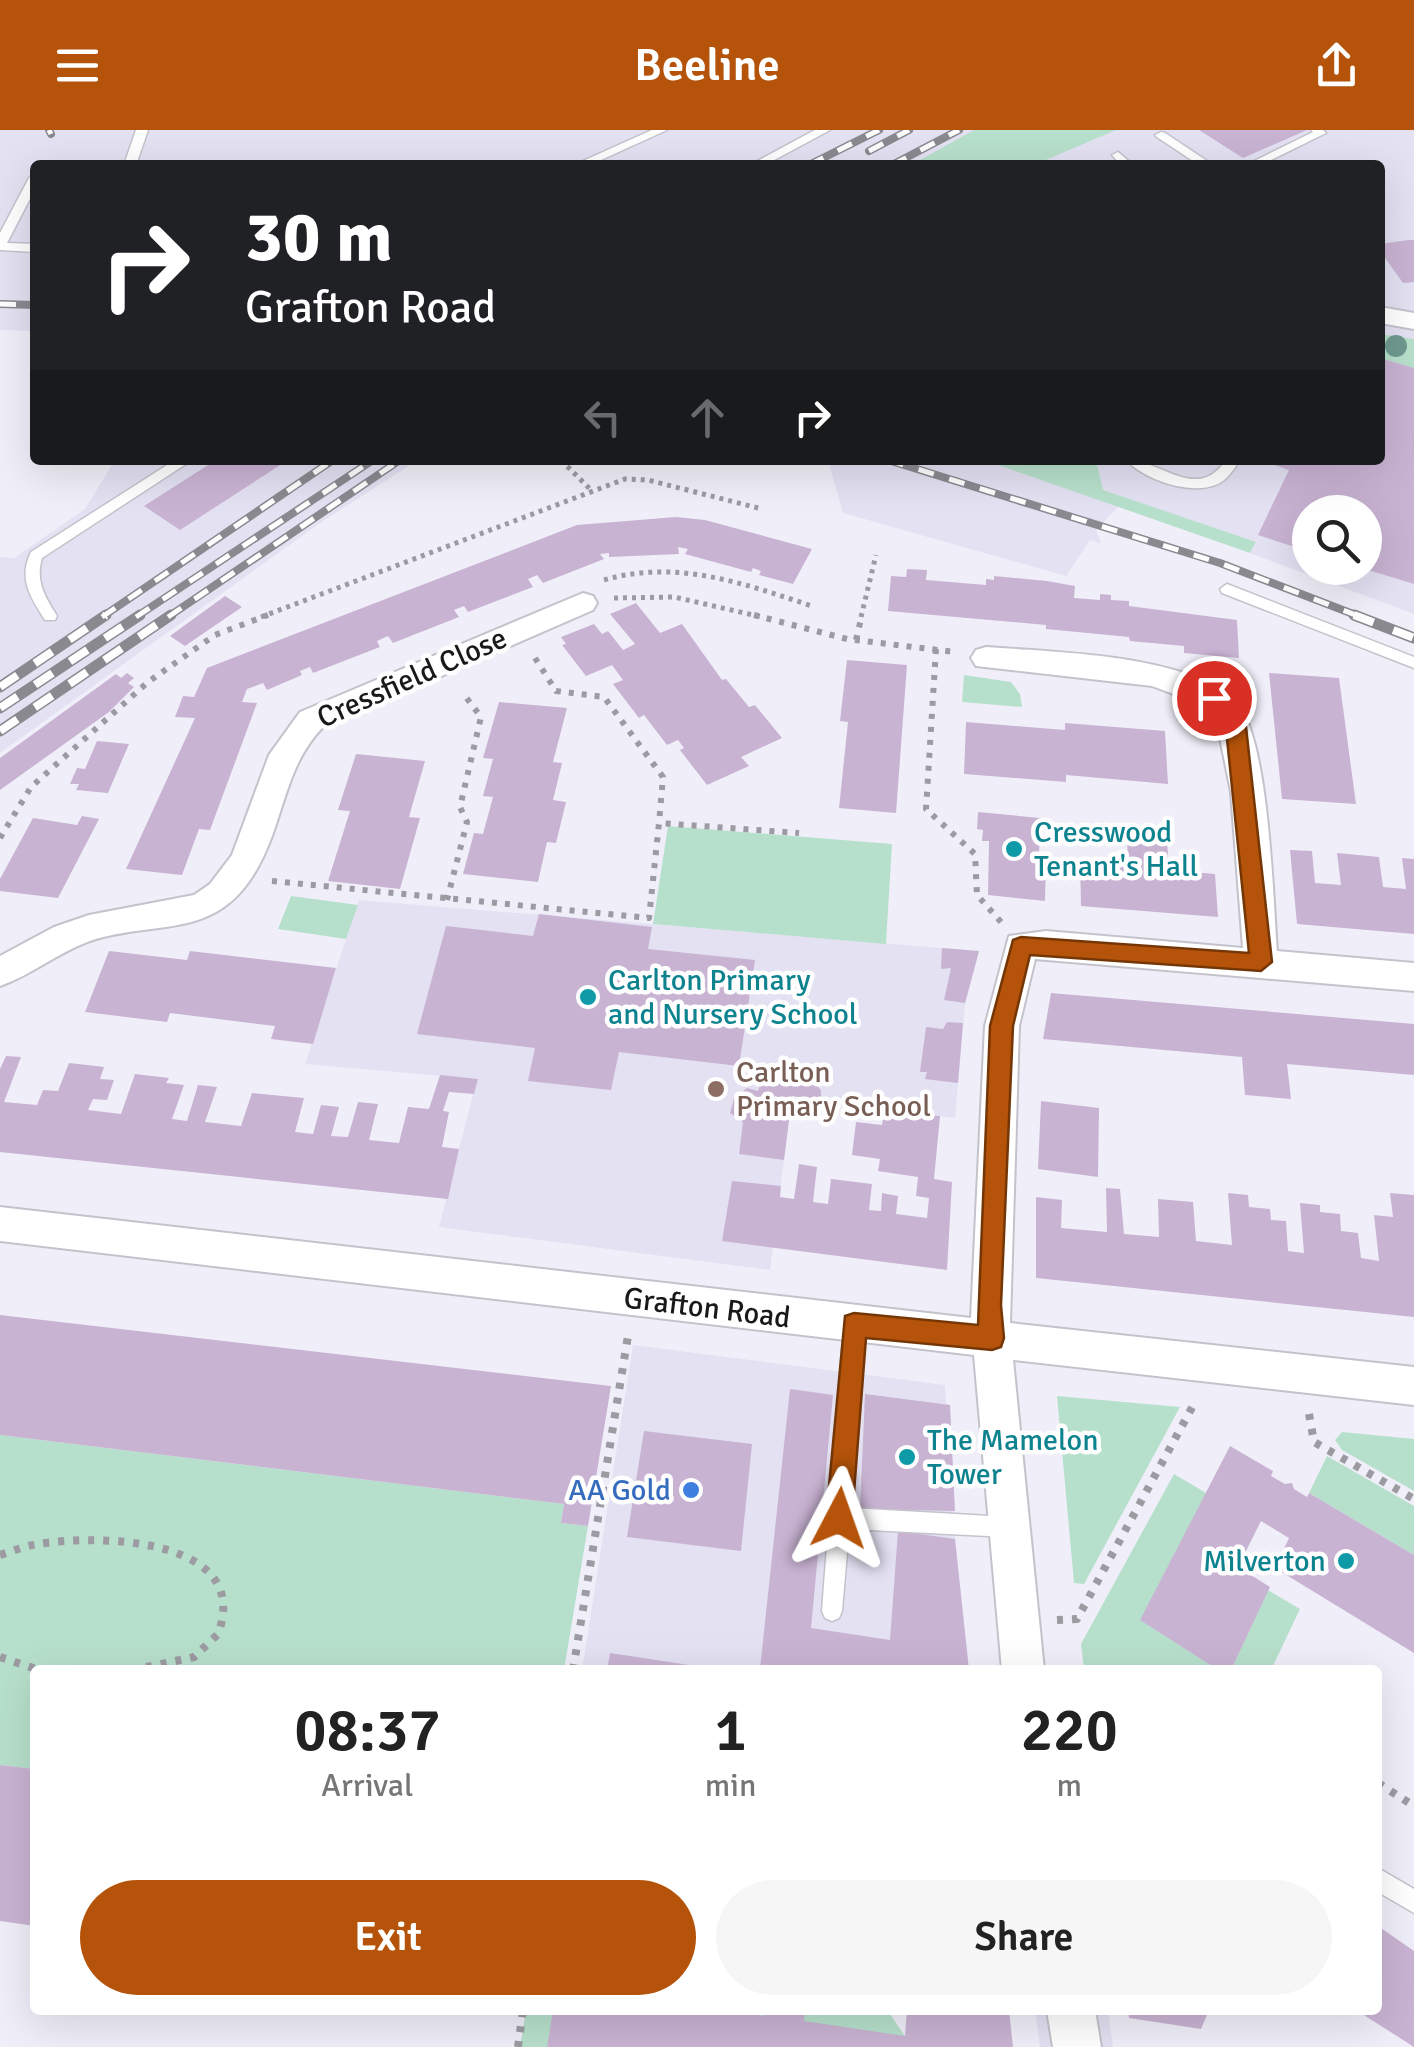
<!DOCTYPE html>
<style>
body{margin:0;font-family:Signika,sans-serif;background:#f6f6f6;color:#222;height:100vh;display:flex;flex-direction:column;font-size:38px;white-space:nowrap}
*{box-sizing:border-box;margin:0}
p{font-size:32px;color:#767676}
.icon{flex:none;width:55px;height:55px;fill:none;stroke:currentColor;stroke-width:2;stroke-linecap:round;stroke-linejoin:round}
.map{position:relative;flex:1;overflow:hidden}
.sheet{position:absolute;left:30px;top:1535px;width:1352px;height:350px;display:flex;flex-direction:column;background:#fff;border-radius:10px;box-shadow:0 10px 40px #0002}
.sheet>*{flex:none}
.guide{position:absolute;left:30px;top:30px;width:1355px;height:305px;border-radius:10px;box-shadow:0 10px 40px #0002;background:#202124;color:#fff;overflow:hidden}
.tools{position:absolute;left:1292px;top:365px;display:grid;gap:20px}
.tools a{display:grid;place-items:center;width:90px;height:90px;border-radius:50%;background:#fff;box-shadow:0 10px 40px #0002;font-size:50px}
.pin{position:absolute;display:grid;place-items:center;width:85px;height:85px;color:#fff;margin:-42px;border:5px solid #fff;border-radius:50%;box-shadow:0 2px 10px #0007}
.me{position:absolute;width:110px;margin:-55px;rotate:4deg;stroke-linejoin:round;filter:drop-shadow(0 0 8px #0008)}
.turn{display:flex;align-items:center;gap:35px;height:210px;padding:0 50px;font-size:45px}
.turn .icon{width:130px;height:130px;stroke-width:2.5}
.turn b{display:block;font-size:70px;line-height:85px}
.lanes{display:flex;align-items:center;height:95px;padding:0 50px;background:#0003;justify-content:center;gap:50px;direction:ltr}
.lanes .off{opacity:.35}
.eta{display:flex;justify-content:space-evenly;align-items:center;height:170px;text-align:center}
.eta b{font-size:60px;font-weight:600;line-height:70px}
.cta{display:flex;gap:20px;margin-top:auto;padding:20px 50px}
.cta a{flex:1;height:115px;border-radius:60px;background:#b45309;color:#fff;font-size:40px;font-weight:600;line-height:115px;text-align:center}
.cta a+a{background:#f6f6f6;color:#222}
header{display:flex;justify-content:space-between;align-items:center;height:130px;padding:0 50px;background:#b45309;color:#fff;font-size:45px;font-weight:600}
.map>svg:first-child{display:block}
</style>
<header><svg class="icon" aria-label="menu" viewBox="0 0 24 24"><path d="M4 6h16M4 12h16M4 18h16"/></svg>Beeline<svg class="icon" aria-label="share" viewBox="0 0 24 24"><path d="M12 15V3M7 8l5-5 5 5M5 13v7h14v-7"/></svg></header>
<div class="map">
<svg width="1414" height="1917" viewBox="0 0 1414 1917">
<rect width="100%" height="100%" fill="#f0eff9"/>
<!-- built -->
<path fill="#e3e1f2" fill-rule="evenodd" d="M 0,0 L 1414,0 L 1414,484 L 1250,423 L 1256,413 L 1104,362 L 1118,377 L 1096,400 L 1101,414 L 1090,410 L 1066,446 L 843,383 L 828,330 L 1380,330 L 1380,35 L 35,35 L 35,201 L 0,200 ZM 1310,382 L 1365,382 L 1365,438 L 1310,438 Z
M 115,330 L 418,330 L 323,391 L 0,623 L 0,427 L 14,428 L 85,379 Z
M 359,770 L 979,821 L 965,876 L 955,988 L 792,966 L 770,1140 L 439,1097 L 477,949 L 305,934 Z
M 633,1215 L 945,1255 L 946,1274 L 950,1275 L 955,1409 L 969,1540 L 582,1540 Z
M 1035,1880 L 1108,1880 L 1113,1917 L 1040,1917 Z"/>
<!-- green -->
<path fill="#b7e0cc" d="M 974,0 L 1116,0 L 1034,35 L 911,35 Z
M 1380,204 L 1414,209 L 1414,238 L 1380,228 Z
M 984,330 L 1096,330 L 1103,360 L 1256,412 L 1250,423 Z
M 964,545 L 1011,552 L 1020,564 L 1022,577 L 962,572 Z
M 668,696 L 892,714 L 886,814 L 653,794 Z
M 291,766 L 358,775 L 346,809 L 278,799 Z
M 1057,1266 L 1180,1277 L 1084,1454 L 1074,1453 Z
M 1342,1302 L 1414,1309 L 1414,1361 L 1342,1320 L 1335,1310 Z
M 0,1305 L 564,1374 L 561,1393 L 588,1396 L 564,1540 L 35,1540 L 35,1639 L 0,1635 Z
M 1327,1326 L 1414,1376 L 1414,1425 L 1309,1363 Z
M 1174,1344 L 1206,1363 L 1141,1490 L 1218,1540 L 1084,1540 L 1081,1514 Z
M 1268,1460 L 1300,1479 L 1271,1540 L 1231,1540 Z
M 526,1880 L 887,1880 L 905,1906 L 905,1917 L 520,1917 Z"/>
<!-- building -->
<path fill="#c9b3d3" d="M 1199,0 L 1307,0 L 1243,28 Z
M 1409,110 L 1414,110 L 1414,152 L 1403,153 L 1380,121 L 1380,114 Z
M 1380,228 L 1414,238 L 1414,454 L 1365,439 L 1365,382 L 1310,382 L 1310,422 L 1258,405 L 1289,340 L 1260,330 L 1380,330 Z
M 216,330 L 288,330 L 180,400 L 144,376 Z
M 676,387 L 705,390 L 812,419 L 793,454 L 759,445 L 761,441 L 753,438 L 751,442 L 685,424 L 688,419 L 678,417 L 679,424 L 609,427 L 609,423 L 600,424 L 604,429 L 543,453 L 537,445 L 528,449 L 533,457 L 468,482 L 464,476 L 454,480 L 459,487 L 393,513 L 388,506 L 377,511 L 380,517 L 313,543 L 310,537 L 300,541 L 302,545 L 267,560 L 263,553 L 247,559 L 242,572 L 257,573 L 210,700 L 199,699 L 182,745 L 126,739 L 195,588 L 175,587 L 183,566 L 194,567 L 207,538 L 577,395 Z
M 907,439 L 927,440 L 926,450 L 986,455 L 986,449 L 994,450 L 994,446 L 1047,451 L 1075,456 L 1074,468 L 1100,470 L 1100,464 L 1111,465 L 1111,470 L 1129,471 L 1129,476 L 1237,490 L 1239,528 L 1184,523 L 1184,516 L 1130,511 L 1129,507 L 1046,499 L 1046,495 L 888,481 L 891,446 L 906,447 Z
M 225,466 L 242,477 L 185,516 L 170,506 Z
M 636,473 L 660,503 L 682,494 L 722,550 L 726,549 L 749,577 L 755,575 L 782,608 L 741,627 L 749,636 L 707,655 L 680,620 L 684,618 L 678,610 L 667,615 L 644,585 L 639,588 L 613,554 L 623,550 L 612,535 L 586,546 L 562,515 L 566,514 L 561,507 L 594,494 L 602,504 L 608,501 L 623,520 L 635,514 L 610,484 Z
M 847,530 L 907,535 L 896,683 L 839,678 L 848,592 L 840,591 Z
M 127,543 L 134,548 L 128,553 L 134,557 L 109,582 L 0,660 L 0,628 L 116,544 L 121,548 Z
M 1269,543 L 1339,548 L 1356,674 L 1282,669 Z
M 499,572 L 567,578 L 553,632 L 562,633 L 553,670 L 566,672 L 556,713 L 547,712 L 538,752 L 463,744 L 474,703 L 483,704 L 493,667 L 483,666 L 493,629 L 483,628 Z
M 966,592 L 1065,600 L 1065,593 L 1165,601 L 1168,654 L 1066,645 L 1066,652 L 964,644 Z
M 97,611 L 129,614 L 108,663 L 76,660 L 79,654 L 70,654 L 77,638 L 85,639 Z
M 356,624 L 425,631 L 409,687 L 420,688 L 400,759 L 328,751 L 350,681 L 338,680 Z
M 978,682 L 1040,688 L 1039,727 L 1046,728 L 1045,771 L 988,765 L 989,711 L 982,711 L 983,700 L 977,699 Z
M 82,686 L 99,689 L 58,768 L 0,761 L 0,749 L 33,688 L 77,695 Z
M 1127,706 L 1167,710 L 1169,740 L 1215,744 L 1218,787 L 1081,776 L 1080,732 L 1128,736 Z
M 1290,720 L 1312,721 L 1315,753 L 1341,755 L 1337,723 L 1379,727 L 1383,757 L 1406,759 L 1402,728 L 1414,729 L 1414,804 L 1297,794 Z
M 539,784 L 652,797 L 648,819 L 755,830 L 739,936 L 619,922 L 611,960 L 528,951 L 535,918 L 417,904 L 446,796 L 533,806 Z
M 942,818 L 979,821 L 965,873 L 944,870 L 951,838 L 941,839 Z
M 109,821 L 187,830 L 190,821 L 336,838 L 313,914 L 271,909 L 275,896 L 170,883 L 167,892 L 85,882 Z
M 1051,863 L 1414,894 L 1414,945 L 1287,934 L 1291,969 L 1245,965 L 1242,927 L 1043,909 Z
M 947,892 L 963,893 L 958,953 L 925,949 L 927,942 L 920,942 L 926,897 L 943,899 Z
M 6,926 L 21,927 L 4,972 L 37,975 L 43,960 L 58,961 L 69,933 L 87,935 L 104,937 L 100,949 L 114,950 L 107,970 L 93,969 L 88,980 L 121,984 L 135,944 L 169,948 L 166,953 L 184,955 L 172,989 L 187,991 L 198,955 L 217,957 L 205,992 L 241,996 L 252,963 L 304,968 L 295,1002 L 313,1004 L 321,975 L 339,977 L 331,1006 L 348,1007 L 358,972 L 378,974 L 369,1010 L 399,1013 L 408,977 L 429,979 L 440,945 L 478,949 L 474,964 L 449,962 L 443,981 L 449,982 L 442,1017 L 459,1019 L 448,1069 L 0,1022 L 0,939 Z
M 782,941 L 812,947 L 821,961 L 821,970 L 792,966 L 784,1030 L 739,1024 L 743,992 L 730,983 L 734,968 L 747,958 L 758,961 L 762,949 L 781,951 Z
M 1041,971 L 1099,978 L 1098,1047 L 1038,1039 Z
M 884,979 L 940,986 L 934,1049 L 952,1052 L 947,1140 L 722,1111 L 732,1051 L 781,1056 L 780,1067 L 794,1069 L 799,1034 L 817,1037 L 813,1072 L 828,1074 L 831,1049 L 872,1054 L 869,1080 L 881,1081 L 882,1063 L 898,1066 L 896,1084 L 927,1088 L 929,1068 L 916,1066 L 918,1047 L 878,1041 L 880,1029 L 852,1025 L 856,992 L 882,995 Z
M 1106,1058 L 1120,1059 L 1124,1104 L 1159,1107 L 1158,1069 L 1193,1072 L 1196,1111 L 1232,1115 L 1228,1063 L 1248,1065 L 1249,1077 L 1270,1079 L 1271,1090 L 1286,1091 L 1288,1121 L 1304,1123 L 1300,1073 L 1320,1075 L 1320,1082 L 1340,1084 L 1341,1101 L 1358,1103 L 1361,1128 L 1379,1131 L 1374,1085 L 1393,1087 L 1390,1063 L 1414,1065 L 1414,1187 L 1036,1148 L 1036,1067 L 1062,1070 L 1061,1098 L 1107,1102 Z
M 0,1185 L 611,1256 L 588,1396 L 561,1393 L 564,1374 L 0,1305 Z
M 790,1259 L 833,1265 L 811,1498 L 890,1510 L 898,1401 L 955,1409 L 969,1540 L 760,1539 Z
M 865,1264 L 950,1275 L 955,1381 L 860,1379 Z
M 644,1301 L 752,1314 L 741,1421 L 627,1407 Z
M 1230,1316 L 1273,1341 L 1271,1346 L 1285,1354 L 1292,1353 L 1294,1359 L 1307,1367 L 1309,1363 L 1414,1425 L 1414,1523 L 1275,1438 L 1289,1408 L 1261,1391 L 1238,1437 L 1270,1457 L 1231,1540 L 1218,1540 L 1140,1490 Z
M 610,1523 L 709,1538 L 709,1540 L 607,1540 Z
M 0,1635 L 35,1639 L 35,1796 L 0,1791 Z
M 1378,1796 L 1414,1821 L 1414,1917 L 1356,1880 L 1378,1880 Z
M 553,1880 L 733,1880 L 764,1886 L 765,1880 L 805,1880 L 804,1891 L 905,1906 L 907,1880 L 1009,1880 L 1013,1917 L 547,1917 Z
M 1128,1880 L 1209,1880 L 1201,1899 L 1129,1888 Z"/>
<g fill="none" stroke-linecap="round" stroke-linejoin="round">
<!-- lane casing -->
<g stroke="#c4c3cc" stroke-width="3">
<path id="lane" d="M 136,0 L 148,0 L 136,35 L 124,35 Z
M 652,0 L 667,0 L 590,35 L 574,35 Z
M 815,0 L 830,0 L 765,35 L 750,35 Z
M 1311,0 L 1323,0 L 1326,3 L 1261,35 L 1246,35 L 1313,2 Z
M 1161,2 L 1165,3 L 1213,35 L 1199,35 L 1157,7 L 1155,5 Z
M 1118,22 L 1133,35 L 1121,35 L 1112,25 Z
M 35,45 L 35,59 L 7,113 L 35,114 L 35,122 L 0,120 L 0,103 L 29,48 Z
M 175,330 L 192,330 L 42,428 C 35,451 45,467 57,486 L 55,490 L 45,490 C 30,467 18,448 31,422 Z
M 1126,330 C 1162,330 1197,373 1226,330 L 1240,330 C 1234,339 1228,349 1218,354 C 1191,366 1145,350 1126,330 Z
M 1227,454 L 1414,527 L 1414,538 L 1222,463 L 1220,459 Z
M 854,1186 L 861,1189 L 864,1195 L 850,1378 L 1008,1387 L 1015,1390 L 1018,1397 L 1015,1404 L 1008,1407 L 849,1399 L 842,1481 L 839,1488 L 832,1491 L 825,1488 L 822,1481 L 844,1195 L 847,1189 Z
M 1378,1738 L 1414,1759 L 1414,1783 L 1378,1762 Z"/>
</g>
<!-- street casing -->
<g stroke="#c4c3cc" stroke-width="4">
<path id="street" d="M 1380,177 L 1414,183 L 1414,199 L 1380,193 Z
M 583,463 L 593,466 L 597,473 L 593,480 L 322,598 C 284,638 284,691 258,737 C 217,812 157,789 90,811 C 58,822 32,845 0,856 L 0,826 L 54,797 L 89,785 L 194,765 L 210,754 L 232,725 L 269,625 L 300,582 Z
M 986,517 C 1050,522 1193,524 1237,573 C 1269,609 1273,769 1277,821 L 1414,833 L 1414,861 L 1035,829 L 1019,896 L 1010,1193 L 1414,1237 L 1414,1275 L 1013,1230 L 1044,1540 L 1002,1540 L 974,1225 L 0,1111 L 0,1077 L 971,1188 L 985,896 L 1009,806 L 1046,801 L 1243,818 L 1231,662 L 1216,588 L 1200,574 L 1152,556 L 976,536 L 971,528 L 976,520 Z
M 1047,1880 L 1095,1880 L 1101,1917 L 1053,1917 Z"/>
</g>
<!-- path-far2 -->
<path stroke="#9c9ba2" stroke-width="5" stroke-dasharray="4 5" stroke-linecap="butt" d="M 561,330 L 592,361
M 604,450 C 677,429 742,453 812,476
M 614,468 L 674,467 L 762,487
M 261,487 L 625,349 L 648,350 L 762,379
M 861,487 L 876,425"/>
<!-- path-far1 -->
<path stroke="#9c9ba2" stroke-width="6" stroke-dasharray="5 8" stroke-linecap="butt" d="M 754,485 L 847,509 L 955,522
M 856,510 L 862,485
M 936,519 L 926,679 L 975,724 L 977,765 L 1001,792
M 535,528 L 556,561 L 604,567 L 663,647 L 659,693
M 0,708 L 31,657 L 148,552 L 215,505 L 268,485
M 272,751 L 649,788 L 659,693 L 799,703
M 447,770 L 467,692 L 460,677 L 481,587 L 462,562"/>
<!-- path -->
<path stroke="#9c9ba2" stroke-width="8" stroke-dasharray="6 9" stroke-linecap="butt" d="M 1309,1284 L 1314,1312 L 1414,1369
M 0,1425 C 13,1421 25,1416 38,1414 C 97,1404 254,1407 218,1504 L 194,1527 L 133,1540
M 1057,1490 L 1077,1489 L 1195,1272
M 0,1527 L 39,1540
M 573,1540 L 628,1206
M 1378,1653 L 1414,1676
M 518,1917 L 523,1880"/>
<!-- lane -->
<use href="#lane" fill="#fff" fill-rule="evenodd"/>
<!-- street -->
<use href="#street" fill="#fff" fill-rule="evenodd"/>
<!-- rail-far1 casing -->
<g stroke="#8a8990" stroke-width="8">
<path id="rail-far1" d="M 49,0 L 51,4
M 869,21 L 909,0
M 809,35 L 879,0
M 892,35 L 959,0
M 0,174 L 35,175
M 888,330 L 1220,433 L 1361,487
M 102,487 L 333,330
M 136,487 L 373,330
M 168,487 L 400,330"/>
</g>
<!-- rail casing -->
<g stroke="#8a8990" stroke-width="11">
<path id="rail" d="M 1354,485 L 1414,508
M 0,557 L 106,485
M 0,578 L 140,485
M 0,601 L 171,485"/>
</g>
<!-- rail-far1 -->
<use href="#rail-far1" stroke="#fefefe" stroke-width="5" stroke-dasharray="16" stroke-linecap="butt"/>
<!-- rail -->
<use href="#rail" stroke="#fefefe" stroke-width="8" stroke-dasharray="21" stroke-linecap="butt"/>
</g>
<!-- trees -->
<circle fill="#6f9a90" cx="1396" cy="216" r="11"/>
<!-- route -->
<path fill="#b45309" stroke="#753606" stroke-width="2.5" d="M 1214,561 L 1221,563 L 1246,597 L 1272,832 L 1261,841 L 1030,825 L 1013,896 L 1001,1175 L 1004,1208 L 1001,1217 L 992,1220 L 866,1208 L 852,1388 L 849,1398 L 839,1401 L 830,1398 L 826,1388 L 845,1186 L 854,1183 L 978,1195 L 990,896 L 1013,810 L 1021,807 L 1249,823 L 1226,599 L 1204,568 Z"/>
<!-- markers -->
<g fill="#0f9aa8" stroke="#fefefe" stroke-width="4">
<circle cx="1014" cy="719" r="10"/>
<circle cx="588" cy="867" r="10"/>
<circle cx="907" cy="1327" r="10"/>
<circle cx="1346" cy="1431" r="10"/>
</g>
<circle fill="#8d6e63" stroke="#fefefe" stroke-width="4" cx="716" cy="959" r="10"/>
<circle fill="#3f7fe0" stroke="#fefefe" stroke-width="4" cx="691" cy="1360" r="10"/>
<g text-anchor="middle" dominant-baseline="central" stroke-width="9" stroke-linejoin="round" paint-order="stroke">
<!-- street labels -->
<g font-size="30" fill="#19191c" stroke="#fefefe">
<text transform="translate(412 548) rotate(-24)">Cressfield Close</text>
<text transform="translate(707 1178) rotate(7)">Grafton Road</text>
</g>
<!-- culture labels -->
<g font-size="30" fill="#0d838f" stroke="#fefefe" text-anchor="start">
<text x="1034" y="702">Cresswood<tspan x="1034" dy="34">Tenant's Hall</tspan></text>
<text x="608" y="850">Carlton Primary<tspan x="608" dy="34">and Nursery School</tspan></text>
<text x="927" y="1310">The Mamelon<tspan x="927" dy="34">Tower</tspan></text>
<text x="1326" y="1431" text-anchor="end">Milverton</text>
</g>
<!-- education labels -->
<g font-size="30" fill="#785e54" stroke="#fefefe" text-anchor="start">
<text x="736" y="942">Carlton<tspan x="736" dy="34">Primary School</tspan></text>
</g>
<!-- shop labels -->
<g font-size="30" fill="#366cbe" stroke="#fefefe" text-anchor="end">
<text x="671" y="1360">AA Gold</text>
</g>
</g>
</svg>
<div class="tools">
<a><svg class="icon" aria-label="search" viewBox="0 0 24 24"><circle cx="10" cy="10" r="6"/><path d="M15 15l6 6"/></svg></a>
</div>
<div class="pin" style="left:1214px;top:568px;background:#d93025"><svg class="icon" aria-label="arrive" viewBox="0 0 24 24"><path d="M6 21V4h12l-3 4 3 4H6"/></svg></div>
<svg class="me" style="left:839px;top:1388px" viewBox="-20 -20 40 40"><path d="M0-17L14 15 0 8-14 15z" fill="#b45309" stroke="#fff" stroke-width="4"/></svg>
<div class="guide">
<div class="turn"><svg class="icon" aria-label="right" viewBox="0 0 24 24"><path d="M7 20v-9h11M14 6l5 5-5 5"/></svg><div><b>30 m</b>Grafton Road</div></div>
<div class="lanes"><svg class="icon off" aria-label="left" viewBox="0 0 24 24"><path d="M17 20v-9H6M10 6l-5 5 5 5"/></svg><svg class="icon off" aria-label="ahead" viewBox="0 0 24 24"><path d="M12 20V5M6 11l6-6 6 6"/></svg><svg class="icon" aria-label="right" viewBox="0 0 24 24"><path d="M7 20v-9h11M14 6l5 5-5 5"/></svg></div>
</div>
<section class="sheet">
<div class="eta">
<div><b>08:37</b><p>Arrival</p></div>
<div><b>1</b><p>min</p></div>
<div><b>220</b><p>m</p></div>
</div>
<div class="cta"><a>Exit</a><a>Share</a></div>
</section>
</div>
